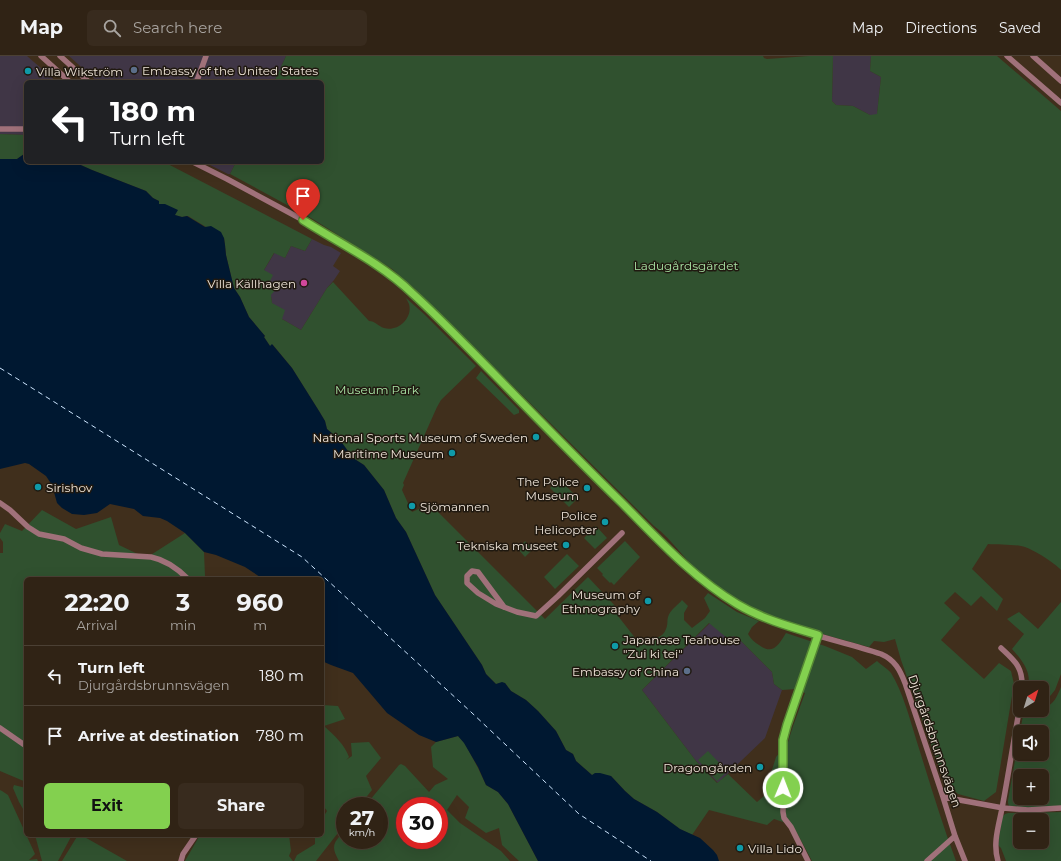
<!DOCTYPE html>
<meta charset="utf-8">
<style>
body{margin:0;font-family:Montserrat,sans-serif;background:#382b1e;color:#f1f3f6;height:100vh;display:flex;flex-direction:column;font-size:15px;white-space:nowrap}
*{box-sizing:border-box;margin:0}
p{font-size:13px;color:#a8a4a0}
.icon{flex:none;width:22px;height:22px;fill:none;stroke:currentColor;stroke-width:2;stroke-linecap:round;stroke-linejoin:round}
.map{position:relative;flex:1;overflow:hidden}
.side{position:absolute;left:24px;top:521px;width:300px;height:260px;display:flex;flex-direction:column;background:#302315;border-radius:6px;box-shadow:0 4px 16px #0002,0 0 0 1px #4b4034}
.side>*{flex:none}
.guide{position:absolute;left:24px;top:24px;width:300px;height:84px;border-radius:6px;box-shadow:0 4px 16px #0002,0 0 0 1px #4b4034;background:#202124;color:#fff;overflow:hidden}
.needle{width:26px;rotate:38deg}
.fabs{position:absolute;left:1013px;top:625px;display:grid;gap:8px}
.fabs a{display:grid;place-items:center;width:36px;height:36px;border-radius:6px;background:#302315;box-shadow:0 4px 16px #0002,0 0 0 1px #4b4034;font-size:20px}
.speed{position:absolute;left:336px;top:741px;display:flex;gap:8px;font-size:20px;font-weight:700;text-align:center}
.speed>*{display:grid;place-content:center;width:52px;height:52px;border-radius:50%;background:#302315;box-shadow:0 4px 16px #0002,0 0 0 1px #4b4034;line-height:1}
.speed small{font-size:10px;font-weight:400}
.speed .limit{border:6px solid #d22;background:#fff;color:#111}
.pin{position:absolute;display:grid;place-items:center;width:34px;height:34px;color:#fff;margin:-41px -17px;border-radius:50% 50% 50% 0;rotate:-45deg;box-shadow:0 0 4px #0007}
.pin .icon{rotate:45deg}
.me{position:absolute;width:44px;margin:-22px;rotate:1deg;stroke-linejoin:round;filter:drop-shadow(0 0 3px #0008)}
.turn{display:flex;align-items:center;gap:14px;height:84px;padding:0 20px;font-size:18px}
.turn .icon{width:52px;height:52px;stroke-width:2.5}
.turn b{display:block;font-size:28px;line-height:34px}
.eta{display:flex;justify-content:space-evenly;align-items:center;height:68px;text-align:center}
.eta b{font-size:24px;font-weight:700;line-height:28px}
.action{display:flex;gap:8px;margin-top:auto;padding:8px 20px}
.action a{flex:1;height:46px;border-radius:6px;background:#83d04f;color:#111;font-size:16px;font-weight:700;line-height:46px;text-align:center}
.action a+a{background:#382b1e;color:#f1f3f6}
ul{padding:0;list-style:none}
li{display:flex;align-items:center;gap:12px;height:60px;padding:0 20px;border-top:1px solid #4b4034}
li div{flex:1}
li b{display:block;font-size:15px}
li em{font-style:normal}
header{display:flex;align-items:center;gap:24px;box-sizing:border-box;height:56px;padding:0 20px;background:#302315;border-bottom:1px solid #4b4034}
header strong{font-size:19px}
nav{display:flex;gap:22px;margin-inline-start:auto;font-size:14px}
.search{width:280px;height:36px;background:#382b1e;display:flex;align-items:center;gap:10px;box-sizing:border-box;padding:0 14px;border-radius:6px;color:#a8a4a0;font-size:15px}
.map>svg:first-child{display:block}
</style>
<header>
<strong>Map</strong>
<div class="search"><svg class="icon" aria-label="search" viewBox="0 0 24 24"><circle cx="10" cy="10" r="6"/><path d="M15 15l6 6"/></svg>Search here</div>
<nav><a>Map</a><a>Directions</a><a>Saved</a></nav>
</header>
<div class="map">
<svg width="1061" height="805" viewBox="0 0 1061 805">
<rect width="100%" height="100%" fill="#402f1c"/>
<!-- commercial -->
<path fill="#403646" d="M 0,0 L 27,0 L 57,26 L 26,26 L 26,79 L 0,78 Z
M 69,0 L 286,0 L 274,26 L 98,26 Z
M 833,0 L 871,0 L 870,15 L 881,21 L 877,59 L 870,59 L 853,50 L 836,49 L 832,45 Z
M 204,106 L 236,106 L 230,118 L 228,118 Z
M 312,183 L 324,189 L 331,191 L 341,197 L 333,210 L 340,215 L 334,224 L 327,232 L 301,274 L 282,263 L 272,247 L 269,227 L 264,214 L 275,196 L 285,202 L 291,190 L 305,195 Z
M 710,567 L 740,584 L 772,616 L 774,628 L 782,634 L 765,682 L 718,727 L 696,705 L 642,634 Z"/>
<!-- green -->
<path fill="#30512f" fill-rule="evenodd" d="M 286,0 L 763,0 L 764,2 L 767,3 L 809,0 L 833,0 L 832,45 L 836,49 L 853,50 L 870,59 L 877,58 L 881,21 L 870,15 L 871,0 L 997,0 L 1061,55 L 1061,514 C 1055,507 1034,494 1025,491 C 1017,488 997,489 988,488 L 972,513 L 1003,543 L 997,555 L 981,540 L 971,550 L 955,536 L 944,547 L 960,562 L 941,584 L 984,623 L 999,607 L 1011,615 L 1014,628 L 996,736 L 984,745 L 958,738 L 944,725 L 901,604 L 895,583 L 884,586 L 874,585 L 869,591 C 812,575 752,561 705,522 C 686,506 673,484 654,470 L 416,234 L 392,213 L 311,162 L 230,118 L 236,106 L 322,106 L 322,26 L 274,26 Z
M 0,78 L 26,79 L 26,98 L 24,98 L 17,103 L 0,103 Z
M 74,106 L 110,106 L 123,107 L 127,106 L 164,106 L 312,183 L 305,195 L 291,190 L 285,202 L 274,197 L 264,214 L 273,219 L 269,227 L 276,233 L 271,239 L 272,247 L 285,254 L 282,263 L 301,274 L 327,232 L 333,226 L 369,265 C 375,265 378,270 384,272 C 398,276 413,262 409,248 C 408,246 407,244 406,242 L 424,258 L 476,310 L 441,344 L 437,351 L 403,427 L 404,429 L 402,434 L 412,456 L 430,448 L 545,563 L 588,521 L 618,553 L 618,560 L 636,583 C 646,583 662,585 666,573 C 668,569 667,564 668,561 C 670,554 678,549 682,544 L 688,550 L 684,557 L 684,564 L 692,572 L 705,562 L 710,555 L 704,542 L 708,537 L 737,556 L 759,565 L 752,571 L 748,578 C 751,583 754,586 759,589 C 773,600 779,588 786,577 L 825,590 L 852,601 L 866,613 L 877,605 C 881,609 888,613 891,617 C 902,634 910,663 916,683 C 929,724 941,765 956,805 L 812,805 L 797,777 L 789,768 L 774,763 L 767,769 L 709,754 L 692,779 L 680,773 L 657,756 L 634,743 L 625,735 L 611,720 L 592,719 L 576,705 L 573,698 L 566,694 L 556,675 L 538,655 L 526,644 L 511,635 L 505,627 L 496,628 L 486,618 L 482,609 L 435,539 L 406,476 L 396,462 L 384,434 L 364,409 L 353,402 L 340,384 L 327,373 L 325,365 L 319,355 L 292,312 L 273,289 L 270,290 L 264,281 L 265,280 L 249,261 L 240,241 L 234,232 L 226,199 L 225,189 L 224,182 L 188,160 L 182,161 L 174,159 L 177,154 L 159,148 L 159,145 L 153,142 L 146,135 L 92,114 ZM 709,567 L 727,582 L 734,580 L 740,584 L 772,616 L 774,628 L 782,634 L 796,633 L 805,637 L 793,670 L 788,686 L 776,701 L 764,740 L 757,746 L 728,718 L 717,727 L 696,705 L 642,634 Z
M 481,315 L 519,354 L 519,357 L 514,359 L 476,322 Z
M 559,423 L 578,442 L 569,451 L 550,432 Z
M 42,454 L 76,473 L 111,461 L 119,489 L 146,502 L 185,477 L 204,496 L 205,520 L 208,523 L 26,523 L 26,726 L 0,715 L 0,497 L 3,497 L 3,486 L 0,482 L 0,477 L 5,468 L 22,475 Z
M 596,470 L 607,482 L 595,493 L 584,482 Z
M 525,485 L 533,493 L 525,501 L 518,493 Z
M 625,485 L 640,501 L 614,529 L 611,526 L 610,527 L 602,519 L 603,518 L 597,512 Z
M 567,498 L 579,510 L 555,533 L 544,521 Z
M 1061,546 L 1061,618 L 1055,634 L 1051,639 L 1044,645 L 1042,645 L 1042,632 L 1028,632 C 1032,616 1022,604 1012,593 L 1024,578 L 1007,563 L 1019,556 L 1038,573 Z
M 1061,631 L 1061,750 L 1031,752 L 1009,750 L 1008,747 L 1008,744 L 1020,676 L 1020,698 L 1042,698 L 1042,676 L 1020,676 L 1024,654 L 1042,654 L 1042,652 C 1054,650 1057,640 1061,631 ZM 1020,720 L 1042,720 L 1042,742 L 1020,742 Z
M 322,649 L 338,650 L 345,663 L 324,670 C 335,680 344,688 349,701 L 346,704 L 352,700 L 351,687 L 369,686 L 381,702 L 366,720 L 372,734 L 359,750 L 345,750 L 345,768 L 316,805 L 294,805 L 297,799 L 315,788 L 315,779 L 322,779 L 322,763 L 327,755 L 322,748 Z
M 458,680 L 464,686 L 478,712 L 486,729 L 498,736 L 508,748 L 538,805 L 519,805 L 502,789 L 499,772 L 486,777 L 465,762 L 469,751 L 457,739 L 447,754 L 460,767 L 501,795 L 510,805 L 339,805 C 330,789 334,787 345,774 L 345,784 L 379,784 L 379,750 L 365,750 L 399,709 L 401,708 L 405,710 L 429,736 L 435,729 L 448,723 L 433,711 L 431,691 L 436,686 ZM 405,750 L 439,750 L 439,784 L 405,784 Z
M 708,695 L 727,715 L 717,725 L 698,704 Z
M 14,729 L 26,732 L 26,758 L 19,746 L 13,732 Z
M 0,734 L 2,735 L 8,739 L 35,798 L 29,804 L 37,803 L 38,805 L 0,805 Z
M 1061,756 L 1061,805 L 1006,805 L 1001,792 L 998,789 L 1002,762 C 1004,758 1006,757 1010,757 ZM 1020,764 L 1042,764 L 1042,786 L 1020,786 Z
M 35,779 L 72,779 L 58,805 L 42,805 Z
M 78,779 L 81,779 L 127,805 L 62,805 Z
M 200,779 L 289,779 L 291,795 L 289,800 L 293,805 L 185,805 Z"/>
<!-- water -->
<path fill="#001831" d="M 24,98 L 26,98 L 26,106 L 74,106 L 92,114 L 146,135 L 153,142 L 159,145 L 159,148 L 165,148 L 178,154 L 175,159 L 182,161 L 187,160 L 205,171 L 211,170 L 221,176 L 224,182 L 225,189 L 226,199 L 234,232 L 240,241 L 249,261 L 265,280 L 264,281 L 270,290 L 272,288 L 292,312 L 319,355 L 325,365 L 327,373 L 340,384 L 353,402 L 364,409 L 384,434 L 396,462 L 406,476 L 435,539 L 482,609 L 486,618 L 496,628 L 502,626 L 505,627 L 511,635 L 526,644 L 538,655 L 556,675 L 566,694 L 573,698 L 576,705 L 592,719 L 595,717 L 600,717 L 611,720 L 625,735 L 634,743 L 657,756 L 680,773 L 700,782 L 713,794 L 717,799 L 719,805 L 538,805 L 508,748 L 498,736 L 486,729 L 478,711 L 464,687 L 458,680 L 436,686 L 419,679 L 387,657 L 353,617 L 331,609 L 322,605 L 322,523 L 263,523 L 245,511 L 216,499 L 204,496 L 185,477 L 167,465 L 160,462 L 143,460 L 134,453 L 110,448 L 97,457 L 84,459 L 72,458 L 62,452 L 57,447 L 52,429 L 46,420 L 29,408 L 25,407 L 0,413 L 0,103 L 17,103 Z"/>
<g fill="none" stroke-linecap="round" stroke-linejoin="round">
<!-- ferry -->
<path stroke="#cde5fe" stroke-width="1" stroke-dasharray="5 4" stroke-linecap="butt" d="M 0,312 L 302,501 L 471,656 L 579,758 L 651,805"/>
<!-- minor -->
<path stroke="#a0717a" stroke-width="5.5" d="M 41,0 L 70,26
M 60,0 L 89,26
M 1007,0 L 1061,47
M 1033,0 L 1061,25
M 196,26 L 198,22 L 206,0
M 0,73 L 26,73
M 193,106 L 227,123 L 303,164 L 378,210 L 397,223 L 432,255 L 561,387 L 676,500 C 695,518 715,535 738,549 C 780,573 835,583 881,598 C 895,604 900,614 905,627 L 943,741 L 955,780 L 965,805
M 0,447 L 10,454 L 28,471 L 39,478 L 64,483 L 81,492 L 102,498 L 151,501 C 166,504 177,512 188,523
M 504,551 L 478,516 L 472,515 L 467,520 L 467,527 L 478,537 L 496,548 L 517,556 L 536,560 L 558,540 L 622,477
M 1001,592 C 1015,605 1023,611 1022,632
M 0,672 L 26,690
M 943,741 L 1003,752 L 1028,754 L 1061,752
M 181,805 L 183,798 L 196,779
M 808,805 L 791,771 L 784,762 L 783,756 L 783,685 L 787,669 L 818,579
M 927,805 L 955,780
M 998,805 C 992,786 1000,766 1003,747 C 1009,715 1014,682 1020,650"/>
</g>
<g fill="none" stroke-linecap="round" stroke-linejoin="round">
<!-- route casing -->
<g stroke="#558733" stroke-width="10">
<path id="route" d="M 303,164 C 339,187 381,207 412,237 C 441,263 468,292 496,320 C 537,362 579,405 621,446 C 657,482 692,521 737,548 C 762,563 791,571 818,579 L 787,669 L 783,684 L 783,732"/>
</g>
<!-- route -->
<use href="#route" stroke="#83d04f" stroke-width="7"/>
</g>
<!-- markers -->
<g fill="#5c6f8a" stroke="#201910" stroke-width="1.5">
<circle cx="134" cy="14" r="4"/>
<circle cx="687" cy="615" r="4"/>
</g>
<g fill="#0f9aa8" stroke="#201910" stroke-width="1.5">
<circle cx="28" cy="15" r="4"/>
<circle cx="536" cy="381" r="4"/>
<circle cx="452" cy="397" r="4"/>
<circle cx="38" cy="431" r="4"/>
<circle cx="587" cy="432" r="4"/>
<circle cx="412" cy="450" r="4"/>
<circle cx="605" cy="466" r="4"/>
<circle cx="566" cy="489" r="4"/>
<circle cx="648" cy="545" r="4"/>
<circle cx="615" cy="590" r="4"/>
<circle cx="760" cy="711" r="4"/>
<circle cx="740" cy="792" r="4"/>
</g>
<circle fill="#d1479c" stroke="#201910" stroke-width="1.5" cx="304" cy="227" r="4"/>
<g text-anchor="middle" dominant-baseline="central" stroke-width="3" stroke-linejoin="round" paint-order="stroke">
<!-- poi labels -->
<g font-size="12" fill="#eee4d8" stroke="#201910" text-anchor="end">
<text x="142" y="14" text-anchor="start">Embassy of the United States</text>
<text x="36" y="15" text-anchor="start">Villa Wikström</text>
<text x="296" y="227">Villa Källhagen</text>
<text x="528" y="381">National Sports Museum of Sweden</text>
<text x="444" y="397">Maritime Museum</text>
<text x="579" y="425">The Police<tspan x="579" dy="14">Museum</tspan></text>
<text x="46" y="431" text-anchor="start">Sirishov</text>
<text x="420" y="450" text-anchor="start">Sjömannen</text>
<text x="597" y="459">Police<tspan x="597" dy="14">Helicopter</tspan></text>
<text x="558" y="489">Tekniska museet</text>
<text x="640" y="538">Museum of<tspan x="640" dy="14">Ethnography</tspan></text>
<text x="623" y="583" text-anchor="start">Japanese Teahouse<tspan x="623" dy="14">"Zui ki tei"</tspan></text>
<text x="679" y="615">Embassy of China</text>
<text x="752" y="711">Dragongården</text>
<text x="748" y="792" text-anchor="start">Villa Lido</text>
</g>
<!-- park labels -->
<g font-size="12" fill="#a9e4a5" stroke="#201910">
<text x="686" y="209">Ladugårdsgärdet</text>
<text x="377" y="333">Museum Park</text>
</g>
<!-- street labels -->
<g font-size="12" fill="#eee4d8" stroke="#201910">
<text transform="translate(935 685) rotate(71)">Djurgårdsbrunnsvägen</text>
</g>
</g>
</svg>
<div class="fabs">
<a><svg class="needle" viewBox="-14 -14 28 28"><path d="M0-13l5 13h-10z" fill="#e53935"/><path d="M0 13l5-13h-10z" fill="#a8a4a0"/></svg></a>
<a><svg class="icon" aria-label="sound" viewBox="0 0 24 24"><path d="M4 9h4l5-4v14l-5-4H4zM17 9q2 3 0 6"/></svg></a>
<a>+</a>
<a>−</a>
</div>
<div class="speed"><div>27<small>km/h</small></div><div class="limit">30</div></div>
<div class="pin" style="left:303px;top:164px;background:#d93025"><svg class="icon" aria-label="arrive" viewBox="0 0 24 24"><path d="M6 21V4h12l-3 4 3 4H6"/></svg></div>
<svg class="me" style="left:783px;top:732px" viewBox="-20 -20 40 40"><circle r="17" fill="#83d04f" stroke="#fff" stroke-width="3"/><path d="M0-11L8 9 0 5-8 9z" fill="#fff"/></svg>
<div class="guide">
<div class="turn"><svg class="icon" aria-label="left" viewBox="0 0 24 24"><path d="M17 20v-9H6M10 6l-5 5 5 5"/></svg><div><b>180 m</b>Turn left</div></div>
</div>
<section class="side">
<div class="eta">
<div><b>22:20</b><p>Arrival</p></div>
<div><b>3</b><p>min</p></div>
<div><b>960</b><p>m</p></div>
</div>
<ul>
<li><svg class="icon" aria-label="left" viewBox="0 0 24 24"><path d="M17 20v-9H6M10 6l-5 5 5 5"/></svg><div><b>Turn left</b><p>Djurgårdsbrunnsvägen</p></div><em>180 m</em></li>
<li><svg class="icon" aria-label="arrive" viewBox="0 0 24 24"><path d="M6 21V4h12l-3 4 3 4H6"/></svg><div><b>Arrive at destination</b></div><em>780 m</em></li>
</ul>
<div class="action"><a>Exit</a><a>Share</a></div>
</section>
</div>
